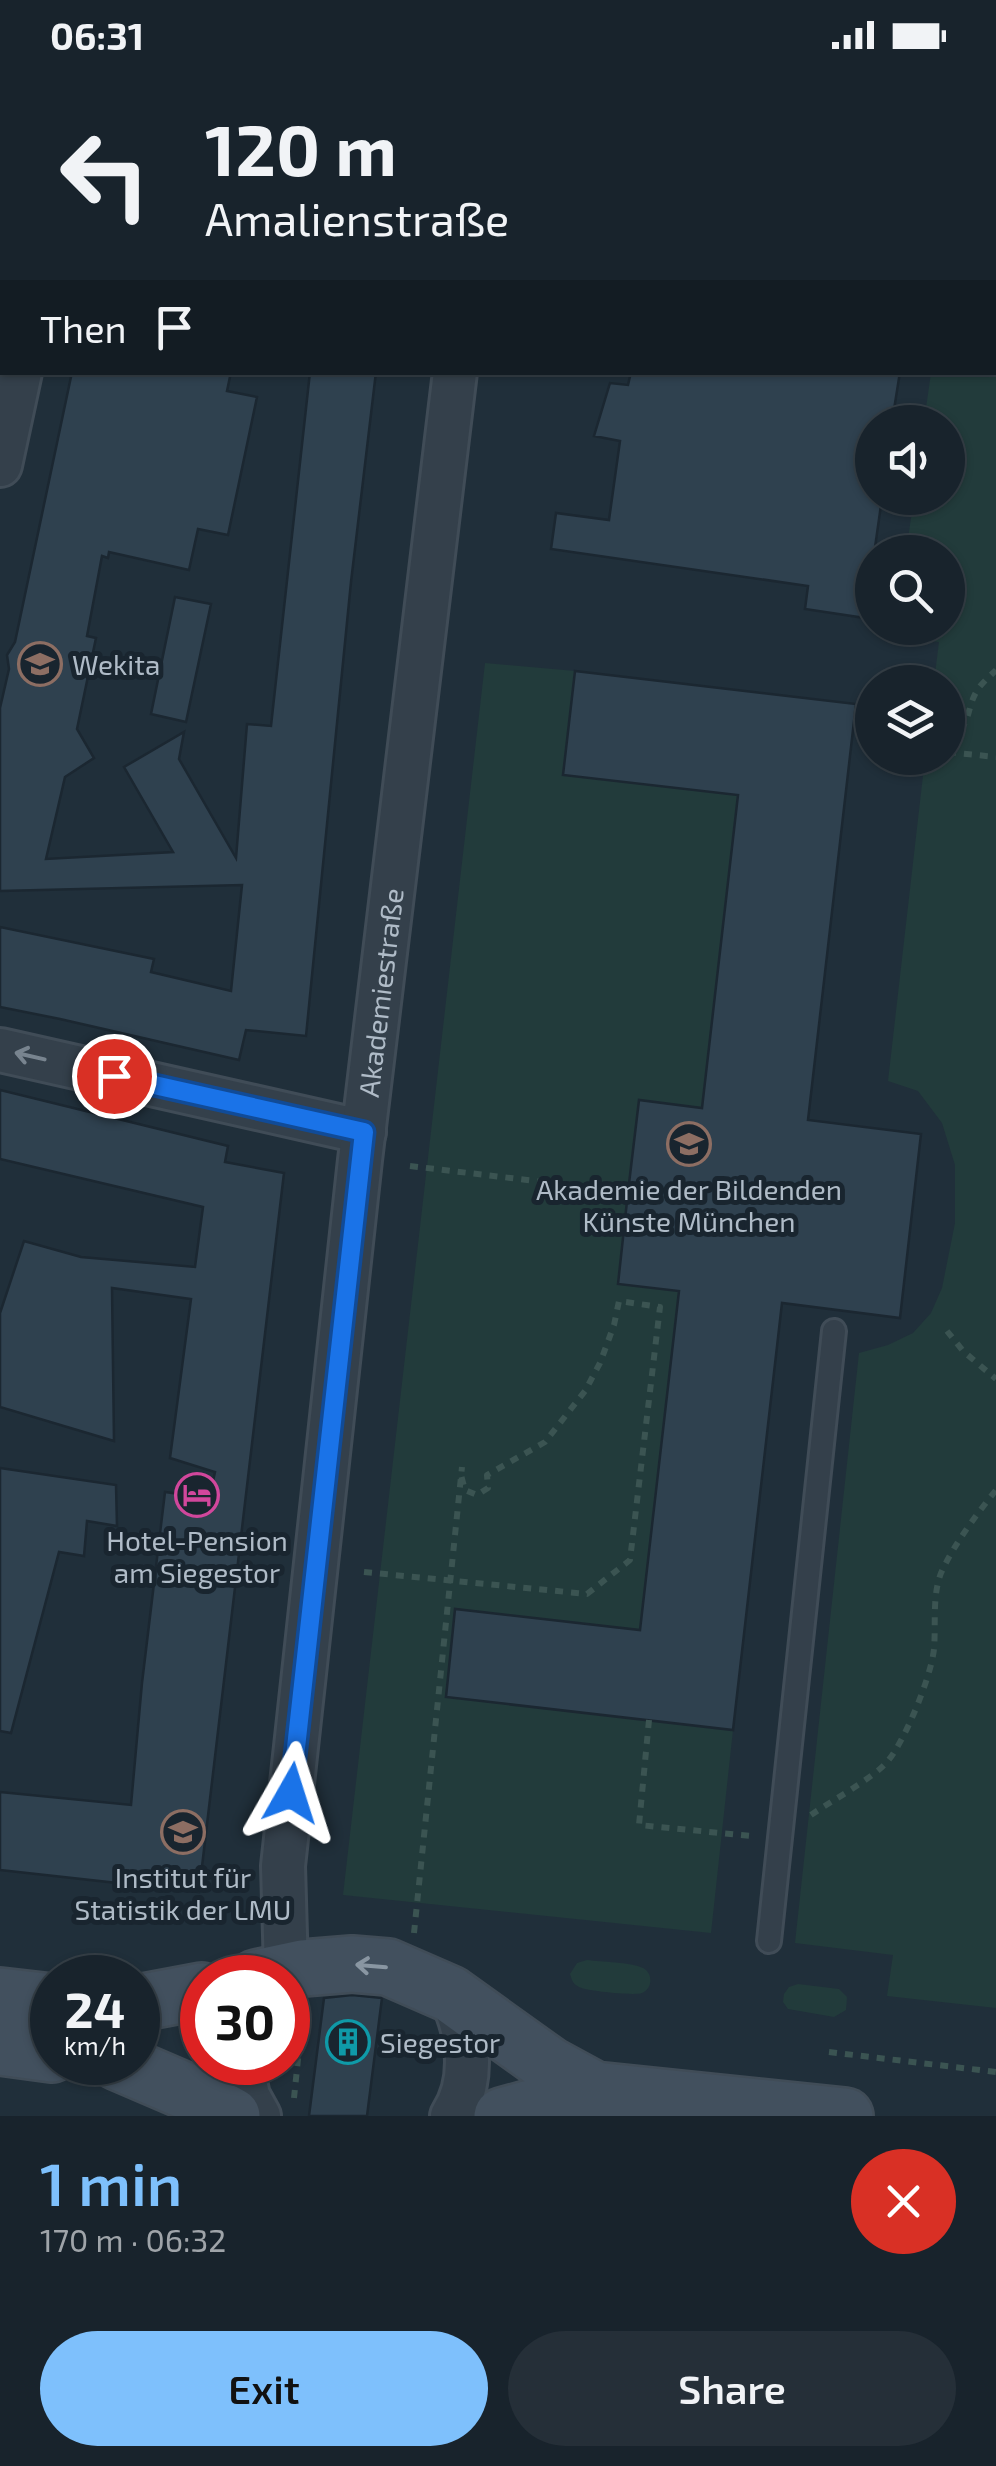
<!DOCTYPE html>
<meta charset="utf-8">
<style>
body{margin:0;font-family:"Exo 2",sans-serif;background:#252f38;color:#f1f3f6;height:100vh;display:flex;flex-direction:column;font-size:38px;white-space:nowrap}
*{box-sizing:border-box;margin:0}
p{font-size:32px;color:#9fa4a9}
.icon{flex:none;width:55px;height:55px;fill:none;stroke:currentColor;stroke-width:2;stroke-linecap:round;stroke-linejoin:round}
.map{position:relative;height:2046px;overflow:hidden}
.details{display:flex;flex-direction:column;background:#18232c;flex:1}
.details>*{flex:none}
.banner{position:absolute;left:0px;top:0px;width:998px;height:305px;box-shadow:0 2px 8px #0004,0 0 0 2px #364048;background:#18232c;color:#f1f3f6;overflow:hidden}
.tools{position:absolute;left:855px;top:335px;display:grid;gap:20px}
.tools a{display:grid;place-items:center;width:110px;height:110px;border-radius:50%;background:#18232c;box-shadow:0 2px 8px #0004,0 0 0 2px #364048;font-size:50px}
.speed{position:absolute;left:30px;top:1885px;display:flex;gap:20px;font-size:50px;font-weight:700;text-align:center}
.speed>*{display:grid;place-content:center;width:130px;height:130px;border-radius:50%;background:#18232c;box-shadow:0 2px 8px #0004,0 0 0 2px #364048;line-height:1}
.speed small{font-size:25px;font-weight:400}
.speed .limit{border:15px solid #d22;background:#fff;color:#111}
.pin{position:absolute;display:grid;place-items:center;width:85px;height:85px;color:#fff;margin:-42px;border:5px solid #fff;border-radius:50%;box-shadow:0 2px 10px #0007}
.me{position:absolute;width:110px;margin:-55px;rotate:6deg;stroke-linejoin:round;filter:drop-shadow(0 0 8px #0008)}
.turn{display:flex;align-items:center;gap:35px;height:210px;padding:0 40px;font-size:45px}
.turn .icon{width:130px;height:130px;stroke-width:2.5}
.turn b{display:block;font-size:70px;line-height:85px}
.then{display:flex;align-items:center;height:95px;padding:0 40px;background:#0003;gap:20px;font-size:38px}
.round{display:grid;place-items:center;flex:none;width:105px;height:105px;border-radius:52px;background:#252f38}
.head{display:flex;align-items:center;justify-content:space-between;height:170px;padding:0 40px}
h1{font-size:60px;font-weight:600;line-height:75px;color:#7ec0fc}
.primary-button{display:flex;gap:20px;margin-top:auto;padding:20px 40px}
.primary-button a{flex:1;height:115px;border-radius:60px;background:#7ec0fc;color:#111;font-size:40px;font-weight:600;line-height:115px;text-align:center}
.primary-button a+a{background:#252f38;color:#f1f3f6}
.status{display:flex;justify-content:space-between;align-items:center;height:70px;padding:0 50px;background:#18232c;direction:ltr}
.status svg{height:28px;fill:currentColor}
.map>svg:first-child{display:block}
</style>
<div class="status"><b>06:31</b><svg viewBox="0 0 49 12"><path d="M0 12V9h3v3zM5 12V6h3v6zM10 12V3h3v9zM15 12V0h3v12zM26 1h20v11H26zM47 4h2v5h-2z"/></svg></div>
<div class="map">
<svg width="996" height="2046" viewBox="0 0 996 2046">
<rect width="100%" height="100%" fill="#202f3a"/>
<!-- green -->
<path fill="#223b3b" d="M 995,289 L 996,289 L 996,1938 L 887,1926 L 893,1885 L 795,1873 L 859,1283 L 888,1275 L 913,1263 L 931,1243 L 942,1218 L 955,1153 L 955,1095 L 942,1053 L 918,1021 L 888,1011 L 925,688 L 948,688 L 948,612 L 934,612 L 939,572 L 894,566 L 895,558 L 948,558 L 948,482 L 906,482 L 914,428 L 948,428 L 948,352 L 924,352 L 931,303 L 995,302 Z
M 485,593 L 575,601 L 564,705 L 738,725 L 702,1038 L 639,1031 L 618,1214 L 679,1221 L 640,1560 L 456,1539 L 446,1626 L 733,1660 L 711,1863 L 343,1825 Z
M 587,1890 C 601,1892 631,1892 643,1898 C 653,1903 653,1918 642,1923 C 635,1926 586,1921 579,1917 C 572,1913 572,1910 570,1904 L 577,1893 Z
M 798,1914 L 839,1919 L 847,1927 L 846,1940 L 834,1947 L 788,1939 L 783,1932 L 784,1924 L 789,1917 Z"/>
<!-- building -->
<path fill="#2f414f" stroke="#1b2731" stroke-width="2.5" d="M 72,302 L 231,302 L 227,321 L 257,327 L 228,465 L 198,459 L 189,500 L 109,482 L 108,488 L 102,486 L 87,566 L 96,568 L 77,659 L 94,688 L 65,707 L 46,789 L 173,782 L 124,697 L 184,662 L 179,689 L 236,788 L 247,654 L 271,656 L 310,302 L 376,302 L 351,512 L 306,966 L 246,960 L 239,990 L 60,949 L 0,937 L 0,857 L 154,889 L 151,902 L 231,921 L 242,815 L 0,821 L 0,638 L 9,599 L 7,585 L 15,572 Z
M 631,302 L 900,302 L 892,352 L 872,352 L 872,428 L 882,428 L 865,548 L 805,539 L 808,516 L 551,479 L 556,443 L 609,450 L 620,371 L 594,366 L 610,313 L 628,315 Z
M 175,527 L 211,534 L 186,652 L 151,644 Z
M 575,601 L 856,634 L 808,1050 L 921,1064 L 900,1248 L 782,1233 L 733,1660 L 446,1627 L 455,1539 L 640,1560 L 679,1221 L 618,1214 L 628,1122 L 639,1030 L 702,1038 L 738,725 L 563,705 Z
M 0,1020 L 228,1076 L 225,1092 L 284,1103 L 199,1822 L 0,1800 L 0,1722 L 131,1735 L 142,1613 L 165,1422 L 209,1428 L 215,1402 L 170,1388 L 191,1229 L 112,1218 L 114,1371 L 0,1337 L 0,1243 L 24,1171 L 81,1187 L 195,1197 L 203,1137 L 0,1089 Z
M 0,1398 L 116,1415 L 117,1456 L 87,1451 L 84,1486 L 59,1482 L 11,1663 L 0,1661 Z
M 352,1925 L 382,1928 L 367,2046 L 309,2046 L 324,1928 Z"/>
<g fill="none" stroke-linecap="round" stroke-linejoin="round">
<!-- service casing -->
<g stroke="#404c57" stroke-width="28">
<path id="service" d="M 769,1871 L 834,1261"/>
</g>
<!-- minor casing -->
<g stroke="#404c57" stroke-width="48">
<g id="minor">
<path d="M 84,2 L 85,0"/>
<path d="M 866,2 L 866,0"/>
<path d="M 0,12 L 2,12"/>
<path d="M 995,228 L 996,228"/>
<path d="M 0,395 L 20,302"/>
<path d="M 0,980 L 364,1062"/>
<path id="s1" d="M 277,1908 L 286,1900 L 283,1796 L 360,1090 L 455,302"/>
<path d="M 450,1924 C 468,1961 476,2009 452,2046"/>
<path d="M 241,1992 L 248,2026 L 259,2046"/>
</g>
</g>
<!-- secondary casing -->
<g stroke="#404c57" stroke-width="60">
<path id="secondary" d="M 256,1908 L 303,1898 L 352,1894 L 388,1897 L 450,1924 L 549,1995 L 595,2020
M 0,1926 L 52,1932
M 138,1933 L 202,1921
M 0,1977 L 52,1984
M 118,1992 L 188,2022 L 232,2046
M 502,2046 L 595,2020 L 845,2046"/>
</g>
<!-- path -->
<path stroke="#3b5452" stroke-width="6" stroke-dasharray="8 8" stroke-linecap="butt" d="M 948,670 C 973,655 965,639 978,619 C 983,612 990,606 996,600
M 948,682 L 996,687
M 410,1096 L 628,1122
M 947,1261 L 963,1281 L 996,1309
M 364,1502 L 587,1524 L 630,1490 L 660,1237 L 619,1231 L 614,1255 L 600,1293 L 585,1321 L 545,1372 L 487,1405 L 488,1418 L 477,1425 L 465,1420 L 461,1405
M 649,1650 L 639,1755 L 751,1766
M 811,1745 C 831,1731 872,1709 887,1692 C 905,1671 931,1607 934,1579 C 936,1555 932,1526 941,1503 C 954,1474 977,1444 996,1420
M 414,1863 L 462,1397
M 829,1982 L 996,2002
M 294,2028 L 303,1941"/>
<!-- service -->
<use href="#service" stroke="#34404b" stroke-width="22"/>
<!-- minor -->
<use href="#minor" stroke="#34404b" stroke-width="42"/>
<!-- secondary -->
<use href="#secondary" stroke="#42505e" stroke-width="55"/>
</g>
<!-- one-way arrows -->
<defs><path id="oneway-shaft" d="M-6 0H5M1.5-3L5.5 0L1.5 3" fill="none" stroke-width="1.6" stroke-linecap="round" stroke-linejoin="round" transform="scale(2.5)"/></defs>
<use stroke="#78848f" href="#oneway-shaft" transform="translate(30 986) rotate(-167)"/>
<use stroke="#8996a2" href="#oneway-shaft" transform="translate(371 1896) rotate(-175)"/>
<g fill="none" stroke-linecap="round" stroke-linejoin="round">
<!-- route casing -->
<g stroke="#114b97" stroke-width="25">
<path id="route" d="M 114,1006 L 364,1062 L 291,1723"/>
</g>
<!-- route -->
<use href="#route" stroke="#1a73e8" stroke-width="18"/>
</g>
<!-- icons -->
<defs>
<g id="school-ring" transform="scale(2.25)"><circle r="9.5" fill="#19252f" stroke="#8d6e63" stroke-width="1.5"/><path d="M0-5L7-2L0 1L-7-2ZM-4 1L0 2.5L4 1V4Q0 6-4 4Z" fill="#8d6e63"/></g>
<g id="university-ring" transform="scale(2.25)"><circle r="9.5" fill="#19252f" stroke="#8d6e63" stroke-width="1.5"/><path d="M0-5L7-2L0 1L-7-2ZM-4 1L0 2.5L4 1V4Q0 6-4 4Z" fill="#8d6e63"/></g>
<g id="hotel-ring" transform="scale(2.25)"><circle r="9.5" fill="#19252f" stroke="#d1479c" stroke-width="1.5"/><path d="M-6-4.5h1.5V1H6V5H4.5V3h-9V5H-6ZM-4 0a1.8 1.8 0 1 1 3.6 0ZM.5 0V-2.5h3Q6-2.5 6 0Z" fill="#d1479c"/></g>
<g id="building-ring" transform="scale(2.25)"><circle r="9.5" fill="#19252f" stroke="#0f9aa8" stroke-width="1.5"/><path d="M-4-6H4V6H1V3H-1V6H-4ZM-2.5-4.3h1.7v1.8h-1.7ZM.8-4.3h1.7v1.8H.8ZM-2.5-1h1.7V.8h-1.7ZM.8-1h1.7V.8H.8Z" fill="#0f9aa8"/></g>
</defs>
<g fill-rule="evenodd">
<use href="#school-ring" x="40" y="594"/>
<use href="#university-ring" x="689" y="1074"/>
<use href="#hotel-ring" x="197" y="1425"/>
<use href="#university-ring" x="183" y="1762"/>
<use href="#building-ring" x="348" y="1972"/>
</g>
<g text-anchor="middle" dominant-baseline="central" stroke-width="10" stroke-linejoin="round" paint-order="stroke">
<!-- poi labels -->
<g font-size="28" fill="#afbbc7" stroke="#19252f">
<text x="72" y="594" text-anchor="start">Wekita</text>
<text x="689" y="1119">Akademie der Bildenden<tspan x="689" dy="32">Künste München</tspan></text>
<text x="197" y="1470">Hotel-Pension<tspan x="197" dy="32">am Siegestor</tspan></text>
<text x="183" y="1807">Institut für<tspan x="183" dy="32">Statistik der LMU</tspan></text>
<text x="380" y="1972" text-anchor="start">Siegestor</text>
</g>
<!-- street labels -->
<g font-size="28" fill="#afbbc7" stroke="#19252f">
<text stroke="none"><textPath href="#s1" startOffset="995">Akademiestraße</textPath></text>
</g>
</g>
</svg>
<div class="tools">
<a><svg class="icon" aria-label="sound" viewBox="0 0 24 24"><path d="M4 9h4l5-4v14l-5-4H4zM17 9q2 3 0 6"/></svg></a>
<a><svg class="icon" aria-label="search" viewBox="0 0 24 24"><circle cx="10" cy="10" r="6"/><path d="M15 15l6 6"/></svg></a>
<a><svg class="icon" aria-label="layers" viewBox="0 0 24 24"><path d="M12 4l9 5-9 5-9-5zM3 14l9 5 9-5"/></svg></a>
</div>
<div class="speed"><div>24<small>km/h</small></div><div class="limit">30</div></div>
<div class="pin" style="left:114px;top:1006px;background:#d93025"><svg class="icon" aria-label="arrive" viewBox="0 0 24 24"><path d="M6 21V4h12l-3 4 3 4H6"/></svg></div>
<svg class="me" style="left:291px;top:1723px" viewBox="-20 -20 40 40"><path d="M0-17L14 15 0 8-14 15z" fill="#1a73e8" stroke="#fff" stroke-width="4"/></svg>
<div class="banner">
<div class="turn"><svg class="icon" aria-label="left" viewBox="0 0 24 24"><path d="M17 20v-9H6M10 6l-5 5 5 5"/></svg><div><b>120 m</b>Amalienstraße</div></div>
<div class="then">Then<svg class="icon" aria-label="arrive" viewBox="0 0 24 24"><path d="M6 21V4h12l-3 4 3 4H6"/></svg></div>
</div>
</div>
<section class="details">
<div class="head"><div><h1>1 min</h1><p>170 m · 06:32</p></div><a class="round" style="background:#d93025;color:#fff"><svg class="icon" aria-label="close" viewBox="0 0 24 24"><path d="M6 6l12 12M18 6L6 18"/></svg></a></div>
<div class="primary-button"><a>Exit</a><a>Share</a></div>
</section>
